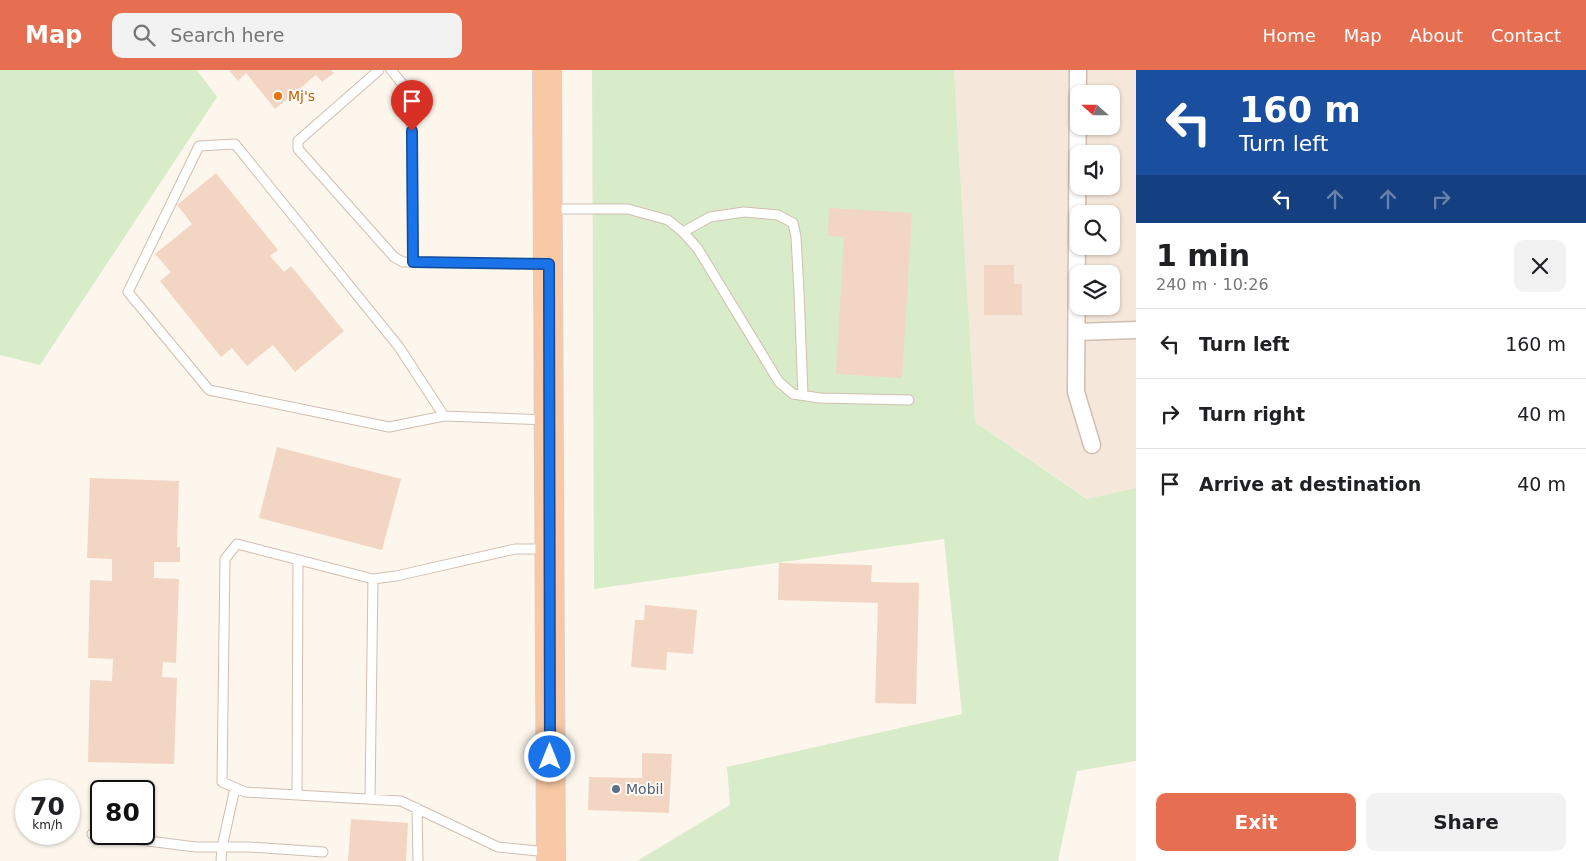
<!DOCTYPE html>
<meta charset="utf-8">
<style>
body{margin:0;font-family:"DejaVu Sans",sans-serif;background:#f2f2f2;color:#202124;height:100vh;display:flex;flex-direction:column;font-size:19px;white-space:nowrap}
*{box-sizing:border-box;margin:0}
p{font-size:16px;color:#757577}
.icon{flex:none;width:28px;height:28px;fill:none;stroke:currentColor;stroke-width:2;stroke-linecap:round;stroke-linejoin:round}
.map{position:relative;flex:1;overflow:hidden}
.panel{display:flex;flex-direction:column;background:#fff;width:450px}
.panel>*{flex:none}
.guide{background:#1a4fa0;color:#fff;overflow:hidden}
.needle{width:32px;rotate:291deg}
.buttons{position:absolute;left:1070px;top:15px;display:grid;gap:10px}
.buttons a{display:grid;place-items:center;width:50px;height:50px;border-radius:10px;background:#fff;box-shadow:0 1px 4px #0004;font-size:25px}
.speed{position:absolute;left:15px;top:710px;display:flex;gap:10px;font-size:25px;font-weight:700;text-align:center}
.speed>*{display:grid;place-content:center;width:65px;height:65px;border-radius:50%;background:#fff;box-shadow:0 1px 4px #0004;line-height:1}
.speed small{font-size:12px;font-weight:400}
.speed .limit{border:2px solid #111;border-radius:8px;background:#fff;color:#111}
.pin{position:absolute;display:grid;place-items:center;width:42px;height:42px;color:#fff;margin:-51px -21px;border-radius:50% 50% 50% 0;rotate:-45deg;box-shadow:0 0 5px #0007}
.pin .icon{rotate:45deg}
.me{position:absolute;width:55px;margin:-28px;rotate:0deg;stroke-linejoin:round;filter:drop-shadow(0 0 4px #0008)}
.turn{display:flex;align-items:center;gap:18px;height:105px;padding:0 20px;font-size:22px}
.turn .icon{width:65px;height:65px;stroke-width:2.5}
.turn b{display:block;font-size:35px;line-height:42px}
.lanes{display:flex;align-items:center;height:48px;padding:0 20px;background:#0003;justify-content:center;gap:25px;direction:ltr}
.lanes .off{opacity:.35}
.round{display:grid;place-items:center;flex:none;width:52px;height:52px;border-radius:10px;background:#f2f2f2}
.head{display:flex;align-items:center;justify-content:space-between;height:85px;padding:0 20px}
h1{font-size:30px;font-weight:600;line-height:38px}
.primary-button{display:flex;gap:10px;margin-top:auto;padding:10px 20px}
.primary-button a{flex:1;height:58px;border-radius:10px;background:#e76f51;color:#fff;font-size:20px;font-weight:600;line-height:58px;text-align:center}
.primary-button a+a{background:#f2f2f2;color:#202124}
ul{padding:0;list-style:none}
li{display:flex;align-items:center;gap:15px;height:70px;padding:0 20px;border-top:1px solid #e0e0e0}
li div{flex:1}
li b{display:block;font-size:19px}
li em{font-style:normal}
header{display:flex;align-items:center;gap:30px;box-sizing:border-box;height:70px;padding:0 25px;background:#e76f51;color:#fff}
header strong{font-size:24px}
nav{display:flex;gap:28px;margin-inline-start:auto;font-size:18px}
.search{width:350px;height:45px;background:#f2f2f2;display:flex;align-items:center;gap:12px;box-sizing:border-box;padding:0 18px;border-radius:10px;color:#757577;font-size:19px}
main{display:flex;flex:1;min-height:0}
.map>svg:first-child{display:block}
</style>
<header>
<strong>Map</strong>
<div class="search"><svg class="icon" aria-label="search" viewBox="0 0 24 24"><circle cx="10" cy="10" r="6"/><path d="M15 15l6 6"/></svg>Search here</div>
<nav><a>Home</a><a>Map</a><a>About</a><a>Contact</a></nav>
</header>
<main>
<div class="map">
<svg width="1136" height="791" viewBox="0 0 1136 791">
<rect width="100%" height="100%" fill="#fdf6ec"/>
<!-- residential -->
<path fill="#f5e8da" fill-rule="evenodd" d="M 954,0 L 1136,0 L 1136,418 L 1088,429 L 975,352 ZM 1079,24 L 1111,24 L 1111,56 L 1079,56 ZM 1079,84 L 1111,84 L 1111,116 L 1079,116 ZM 1079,144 L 1111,144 L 1111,176 L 1079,176 ZM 1079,204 L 1111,204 L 1111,236 L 1079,236 Z"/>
<!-- green -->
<path fill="#d8ecc9" d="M 0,0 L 197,0 L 217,27 L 40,295 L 0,285 Z
M 592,0 L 954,0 L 975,352 L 1087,429 L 1136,418 L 1136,691 L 1077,701 L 1058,791 L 637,791 L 730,735 L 727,697 L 962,644 L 944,469 L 594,519 Z"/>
<!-- building -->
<path fill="#f3d5c3" d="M 229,0 L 331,0 L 334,3 L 322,12 L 316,5 L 275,39 L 246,3 L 238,11 Z
M 216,103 L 278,180 L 270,186 L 284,202 L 291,196 L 344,261 L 295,302 L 273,275 L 247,296 L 232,278 L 221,287 L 160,211 L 171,202 L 155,184 L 192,154 L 177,135 Z
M 829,138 L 912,143 L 902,308 L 836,304 L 844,167 L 828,166 Z
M 984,195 L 1014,195 L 1014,214 L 1022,214 L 1022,245 L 984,245 Z
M 277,377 L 401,409 L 382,480 L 259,448 Z
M 90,408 L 179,411 L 177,477 L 180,477 L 180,492 L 154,492 L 154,508 L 179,509 L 176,593 L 163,592 L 162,607 L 177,608 L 174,694 L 88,692 L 90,610 L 112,611 L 113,589 L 88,588 L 90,510 L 112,511 L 112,489 L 87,488 Z
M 779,493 L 872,495 L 871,512 L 919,513 L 916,634 L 875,633 L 878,533 L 778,530 Z
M 645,535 L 697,540 L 693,584 L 667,582 L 666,600 L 631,597 L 635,550 L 644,550 Z
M 642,683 L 672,684 L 669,743 L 588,740 L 589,707 L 642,708 Z
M 351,749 L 408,753 L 406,791 L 348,791 Z"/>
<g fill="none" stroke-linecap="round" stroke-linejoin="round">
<!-- service casing -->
<g stroke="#d1beb0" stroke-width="11">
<path id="service" d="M 379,0 L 298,71 L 298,79 L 394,187 L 403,192 L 546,194
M 391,0 L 411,24 L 413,192
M 551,139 L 628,139 L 668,150 L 683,162 L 698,179 L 779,312 L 793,324 L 820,328 L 909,330
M 683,162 L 710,147 L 744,142 L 778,145 L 793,153 L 796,167 L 799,222 L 803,325
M 444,346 L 399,277 L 235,74 L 199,76 L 128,222 L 209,320 L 389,357 L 444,346 L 547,350
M 547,479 L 515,479 L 396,506 L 373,509 L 237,474 L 225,489 L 222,712 L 245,722 L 401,731 L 498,777 L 548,782
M 297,725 L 298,490
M 370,729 L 373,509
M 417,738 L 418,791
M 92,764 L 196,777 L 222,777 L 235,718
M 221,791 L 222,777 L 249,777 L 323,782"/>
</g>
<!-- minor casing -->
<g stroke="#d1beb0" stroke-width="19">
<path id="minor" d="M 1078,0 L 1076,322 L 1092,375
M 1077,262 L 1136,260"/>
</g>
<!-- trunk casing -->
<g stroke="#dad1cd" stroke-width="30">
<path id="trunk" d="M 547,0 L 551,791"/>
</g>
<!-- service -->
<use href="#service" stroke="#fff" stroke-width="9"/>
<!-- minor -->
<use href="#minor" stroke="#fff" stroke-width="16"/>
<!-- trunk -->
<use href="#trunk" stroke="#f9c8a4" stroke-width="28"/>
</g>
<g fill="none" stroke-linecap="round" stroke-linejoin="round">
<!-- route casing -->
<g stroke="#114b97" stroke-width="12">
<path id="route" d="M 412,61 L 413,192 L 549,194 L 550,687"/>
</g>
<!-- route -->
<use href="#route" stroke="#1a73e8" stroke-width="9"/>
</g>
<!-- markers -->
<circle fill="#e8710a" stroke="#fffaf3" stroke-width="2" cx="278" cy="26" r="5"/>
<circle fill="#5c6f8a" stroke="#fffaf3" stroke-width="2" cx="616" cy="719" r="5"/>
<g text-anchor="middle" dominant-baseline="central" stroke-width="4" stroke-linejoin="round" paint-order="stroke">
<!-- food labels -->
<g font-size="14" fill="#c56008" stroke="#fffaf3" text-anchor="start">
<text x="288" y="26">Mj's</text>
</g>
<!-- service labels -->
<g font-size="14" fill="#4e5e75" stroke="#fffaf3" text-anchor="start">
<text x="626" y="719">Mobil</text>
</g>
</g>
</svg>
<div class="buttons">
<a><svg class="needle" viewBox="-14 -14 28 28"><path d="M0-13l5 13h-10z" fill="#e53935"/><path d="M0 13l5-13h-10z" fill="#757577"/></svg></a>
<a><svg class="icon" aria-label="sound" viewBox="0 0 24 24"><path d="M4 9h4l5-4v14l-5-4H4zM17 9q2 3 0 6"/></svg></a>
<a><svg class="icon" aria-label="search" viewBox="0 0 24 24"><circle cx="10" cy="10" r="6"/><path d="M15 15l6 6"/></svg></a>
<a><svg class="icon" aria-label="layers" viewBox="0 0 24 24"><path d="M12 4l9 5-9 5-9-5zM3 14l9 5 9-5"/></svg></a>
</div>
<div class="speed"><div>70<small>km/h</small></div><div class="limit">80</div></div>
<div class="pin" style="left:412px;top:61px;background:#d93025"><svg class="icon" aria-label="arrive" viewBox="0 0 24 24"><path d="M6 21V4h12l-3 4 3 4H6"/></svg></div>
<svg class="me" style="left:550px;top:687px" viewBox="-20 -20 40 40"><circle r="17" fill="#1a73e8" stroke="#fff" stroke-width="3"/><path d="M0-11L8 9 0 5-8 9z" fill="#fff"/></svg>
</div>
<section class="panel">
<div class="guide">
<div class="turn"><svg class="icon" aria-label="left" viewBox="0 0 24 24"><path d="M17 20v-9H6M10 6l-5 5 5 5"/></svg><div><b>160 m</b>Turn left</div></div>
<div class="lanes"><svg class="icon" aria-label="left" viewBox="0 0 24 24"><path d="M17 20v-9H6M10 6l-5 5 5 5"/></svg><svg class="icon off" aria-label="ahead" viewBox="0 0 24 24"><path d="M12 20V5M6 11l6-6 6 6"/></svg><svg class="icon off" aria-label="ahead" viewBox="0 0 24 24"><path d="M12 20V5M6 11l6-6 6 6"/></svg><svg class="icon off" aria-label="right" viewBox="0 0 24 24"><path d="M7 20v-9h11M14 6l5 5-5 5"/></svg></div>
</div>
<div class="head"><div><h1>1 min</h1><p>240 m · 10:26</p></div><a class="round"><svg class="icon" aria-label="close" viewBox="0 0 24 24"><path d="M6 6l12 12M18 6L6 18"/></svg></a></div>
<ul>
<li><svg class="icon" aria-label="left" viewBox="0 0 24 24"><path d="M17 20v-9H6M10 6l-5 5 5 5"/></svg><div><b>Turn left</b></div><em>160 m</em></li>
<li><svg class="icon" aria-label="right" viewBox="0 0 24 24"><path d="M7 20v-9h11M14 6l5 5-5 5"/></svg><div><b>Turn right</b></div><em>40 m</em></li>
<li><svg class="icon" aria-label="arrive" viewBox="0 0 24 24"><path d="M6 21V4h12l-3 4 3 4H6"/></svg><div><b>Arrive at destination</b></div><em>40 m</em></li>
</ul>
<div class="primary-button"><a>Exit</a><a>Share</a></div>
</section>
</main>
